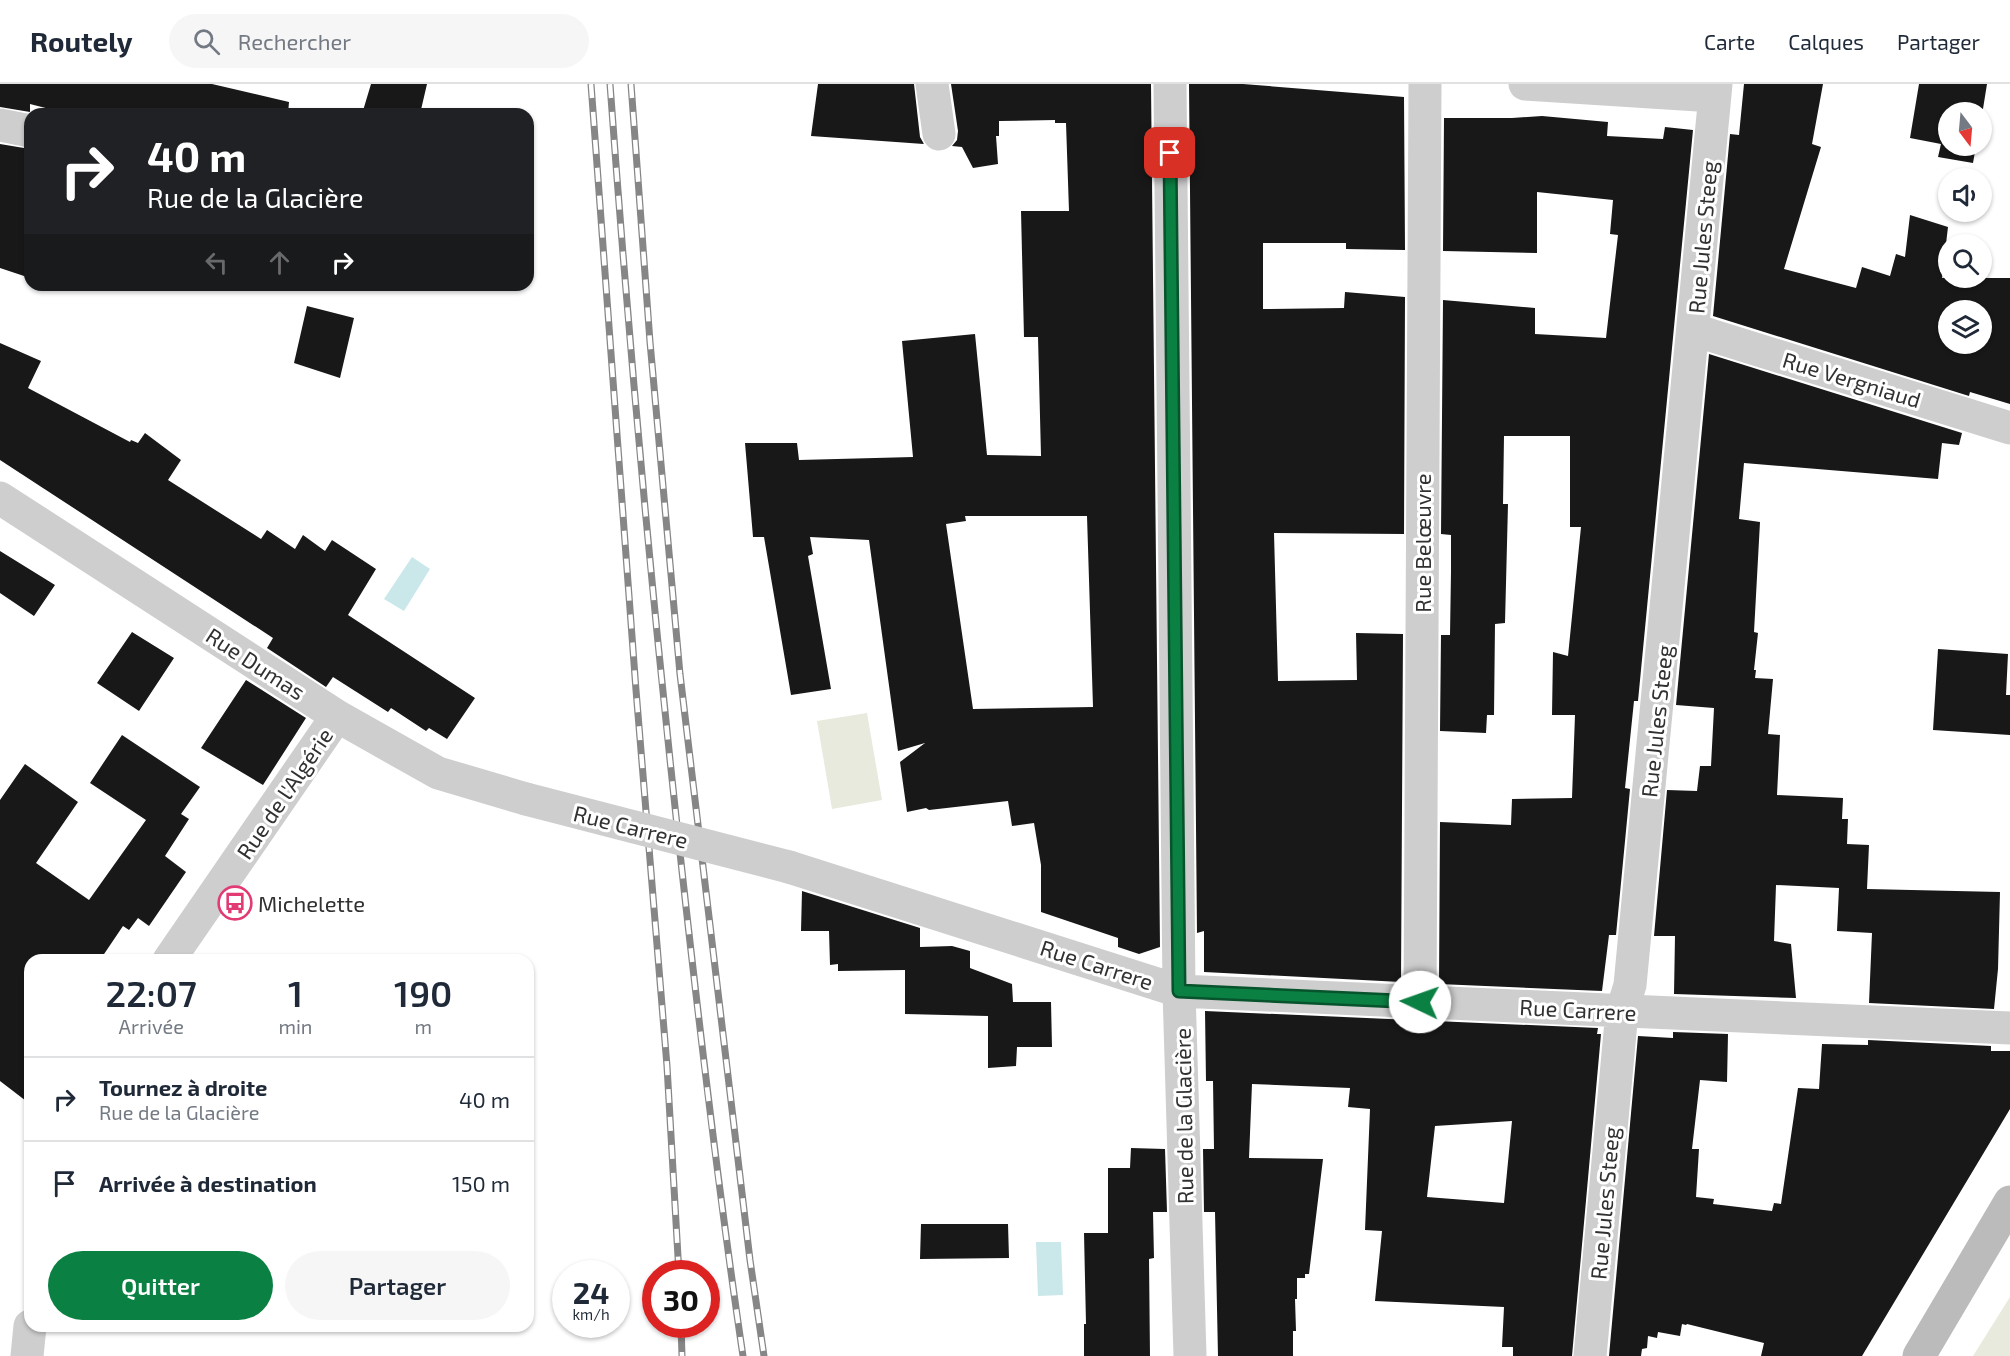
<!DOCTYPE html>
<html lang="fr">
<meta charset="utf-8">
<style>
body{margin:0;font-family:"Exo 2",sans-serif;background:#f6f6f7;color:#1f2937;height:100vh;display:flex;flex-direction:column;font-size:22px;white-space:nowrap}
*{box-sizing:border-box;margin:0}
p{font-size:20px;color:#747a83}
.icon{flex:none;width:33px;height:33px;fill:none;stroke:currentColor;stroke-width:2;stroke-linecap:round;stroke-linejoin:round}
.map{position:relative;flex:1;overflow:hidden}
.sheet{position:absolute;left:24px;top:870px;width:510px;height:378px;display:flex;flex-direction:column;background:#fff;border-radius:18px;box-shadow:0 2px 4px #0004}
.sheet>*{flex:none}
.guide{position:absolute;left:24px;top:24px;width:510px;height:183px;border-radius:18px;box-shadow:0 2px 4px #0004;background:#202124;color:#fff;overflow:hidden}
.needle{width:39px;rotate:164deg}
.tools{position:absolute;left:1938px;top:18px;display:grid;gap:12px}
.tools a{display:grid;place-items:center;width:54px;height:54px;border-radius:50%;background:#fff;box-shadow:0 2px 4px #0004;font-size:30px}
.speed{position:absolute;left:552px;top:1176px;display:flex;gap:12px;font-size:30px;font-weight:700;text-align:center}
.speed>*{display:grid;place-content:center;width:78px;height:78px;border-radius:50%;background:#fff;box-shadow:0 2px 4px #0004;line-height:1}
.speed small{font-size:15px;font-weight:400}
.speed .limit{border:9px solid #d22;background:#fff;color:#111}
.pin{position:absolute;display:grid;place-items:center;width:51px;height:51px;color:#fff;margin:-26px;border-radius:12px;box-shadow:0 3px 9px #0006}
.me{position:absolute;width:66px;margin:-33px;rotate:273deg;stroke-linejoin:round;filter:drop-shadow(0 0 4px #0008)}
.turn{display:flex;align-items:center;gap:21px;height:126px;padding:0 24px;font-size:27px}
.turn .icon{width:78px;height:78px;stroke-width:2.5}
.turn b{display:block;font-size:42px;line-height:51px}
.lanes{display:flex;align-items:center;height:57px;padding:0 24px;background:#0003;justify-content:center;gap:30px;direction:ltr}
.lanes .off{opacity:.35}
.eta{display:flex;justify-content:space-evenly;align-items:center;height:102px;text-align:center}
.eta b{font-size:36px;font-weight:600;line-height:42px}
.button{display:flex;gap:12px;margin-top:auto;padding:12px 24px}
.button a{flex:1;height:69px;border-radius:36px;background:#0b8043;color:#fff;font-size:24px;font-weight:600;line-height:69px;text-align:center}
.button a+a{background:#f6f6f7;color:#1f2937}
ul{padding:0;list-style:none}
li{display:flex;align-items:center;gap:18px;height:84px;padding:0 24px;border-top:2px solid #e0e1e3}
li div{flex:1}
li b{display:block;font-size:22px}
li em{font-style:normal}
header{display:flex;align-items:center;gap:36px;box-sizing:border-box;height:84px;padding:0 30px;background:#fff;border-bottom:2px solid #e0e1e3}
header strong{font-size:28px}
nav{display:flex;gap:33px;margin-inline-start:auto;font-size:21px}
.search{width:420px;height:54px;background:#f6f6f7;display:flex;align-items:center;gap:15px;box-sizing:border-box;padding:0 21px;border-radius:33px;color:#747a83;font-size:22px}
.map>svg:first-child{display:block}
</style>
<header>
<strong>Routely</strong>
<div class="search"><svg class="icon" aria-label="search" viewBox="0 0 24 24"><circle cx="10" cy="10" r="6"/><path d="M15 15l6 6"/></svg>Rechercher</div>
<nav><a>Carte</a><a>Calques</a><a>Partager</a></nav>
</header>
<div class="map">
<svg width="2010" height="1272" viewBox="0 0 2010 1272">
<rect width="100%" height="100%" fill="#fff"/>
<!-- green -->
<path fill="#e8eadd" d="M 867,629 L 882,716 L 832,725 L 817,637 Z
M 2010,1213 L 2010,1272 L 1973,1272 Z"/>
<!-- water -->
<path fill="#cae7ea" d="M 412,473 L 430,485 L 404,527 L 384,515 Z
M 1036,1158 L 1061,1158 L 1063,1211 L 1038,1212 Z"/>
<!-- building -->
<path fill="#181818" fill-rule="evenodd" d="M 0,0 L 212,0 L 289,18 L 288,30 L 69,30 L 30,20 L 30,28 L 0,23 Z
M 371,0 L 427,0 L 420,30 L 362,30 Z
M 818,0 L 914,0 L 920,53 L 924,60 L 811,52 Z
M 951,0 L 1151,0 L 1160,863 L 1139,870 L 1118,863 L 1118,854 L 1041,828 L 1041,781 L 1034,739 L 1012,742 L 1008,717 L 929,726 L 926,724 L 907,728 L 900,678 L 925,659 L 898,667 L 869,456 L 810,453 L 813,470 L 808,472 L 831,605 L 791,611 L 764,453 L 753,453 L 745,359 L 797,359 L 799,376 L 913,373 L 902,257 L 975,250 L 987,371 L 1041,372 L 1038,253 L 1024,253 L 1021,127 L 1069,127 L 1066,39 L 1055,39 L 1055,36 L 999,37 L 999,52 L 996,52 L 998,80 L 973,84 L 962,63 L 952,62 L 957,56 L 958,47 ZM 965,432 L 1087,432 L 1093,623 L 973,625 L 946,440 L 966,437 Z
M 1189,0 L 1243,0 L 1404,13 L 1405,166 L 1346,165 L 1346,159 L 1263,159 L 1263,225 L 1344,224 L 1345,208 L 1405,213 L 1404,450 L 1274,449 L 1278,597 L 1357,596 L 1356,549 L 1403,550 L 1401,898 L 1204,888 L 1204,847 L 1197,849 Z
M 1744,0 L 1823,0 L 1812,60 L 1821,63 L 1784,185 L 1856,204 L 1862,183 L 1890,192 L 1896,170 L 1905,173 L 1910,131 L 1948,143 L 1942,194 L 2010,194 L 2010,320 L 1970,308 L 1969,312 L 1713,232 L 1730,50 L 1739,51 ZM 1948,226 L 1982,226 L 1982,260 L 1948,260 Z
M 1919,0 L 1987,0 L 1982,31 L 1982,28 L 1948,28 L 1948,62 L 1976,62 L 1973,79 L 1938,73 L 1941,60 L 1910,54 Z
M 1542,32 L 1608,38 L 1607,52 L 1663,55 L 1665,43 L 1693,46 L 1638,617 L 1634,617 L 1625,704 L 1630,705 L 1616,851 L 1609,851 L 1602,907 L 1439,900 L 1440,738 L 1511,741 L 1512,715 L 1572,714 L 1575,631 L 1552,631 L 1553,568 L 1568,572 L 1581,443 L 1570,443 L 1570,352 L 1504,352 L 1503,420 L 1508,420 L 1505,539 L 1495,540 L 1494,631 L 1487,631 L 1486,649 L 1440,647 L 1441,551 L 1450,551 L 1451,488 L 1451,451 L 1441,450 L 1443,216 L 1535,224 L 1535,250 L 1606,254 L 1618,151 L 1610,150 L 1613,116 L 1537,108 L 1537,169 L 1443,167 L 1444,34 L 1512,34 Z
M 0,60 L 30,65 L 30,194 L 0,184 Z
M 307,222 L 354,234 L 340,294 L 294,279 Z
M 0,259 L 41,277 L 28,304 L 130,358 L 131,356 L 138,359 L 145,349 L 181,376 L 168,396 L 261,455 L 267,446 L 295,465 L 303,451 L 325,467 L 332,456 L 376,485 L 348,531 L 475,614 L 447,655 L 429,644 L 426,647 L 391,624 L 388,628 L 333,593 L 326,603 L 267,564 L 273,554 L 0,376 Z
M 1709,270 L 1962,349 L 1959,361 L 1942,359 L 1938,395 L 1744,379 L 1739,435 L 1760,438 L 1754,548 L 1758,549 L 1754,586 L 1756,586 L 1755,594 L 1773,595 L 1768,650 L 1780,651 L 1777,711 L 1843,714 L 1842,735 L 1848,735 L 1847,760 L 1869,761 L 1867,805 L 2000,808 L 1998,885 L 1994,925 L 1869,919 L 1872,849 L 1837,847 L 1839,804 L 1776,801 L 1774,857 L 1791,860 L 1796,914 L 1674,910 L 1675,852 L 1654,852 L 1667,706 L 1697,707 L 1700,682 L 1711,682 L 1714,624 L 1676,621 Z
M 0,467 L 55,501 L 34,532 L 0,509 Z
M 132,548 L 174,574 L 139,627 L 97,599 Z
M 1938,565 L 2008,570 L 2006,611 L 2010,611 L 2010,651 L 1933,646 Z
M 246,596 L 306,634 L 263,701 L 201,664 Z
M 122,651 L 200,703 L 181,730 L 189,735 L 165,772 L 186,788 L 149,842 L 138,834 L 129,846 L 123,842 L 100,876 L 30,876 L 30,1020 L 0,997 L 0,716 L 25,680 L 78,718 L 36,779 L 89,816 L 146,736 L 90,699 Z
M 802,807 L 920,844 L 920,863 L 952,862 L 970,867 L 970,884 L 1012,900 L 1013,918 L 1051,918 L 1052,963 L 1017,963 L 1016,982 L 988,984 L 988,932 L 905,930 L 905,886 L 838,887 L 838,880 L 830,881 L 829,847 L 801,847 Z
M 1205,927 L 1598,944 L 1597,950 L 1601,950 L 1572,1272 L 1513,1272 L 1513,1263 L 1502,1263 L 1504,1223 L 1375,1217 L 1382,1147 L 1365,1146 L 1370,1025 L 1348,1023 L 1350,1004 L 1252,1000 L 1249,1074 L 1323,1075 L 1309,1190 L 1305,1190 L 1305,1194 L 1297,1194 L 1297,1215 L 1295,1215 L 1296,1247 L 1293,1247 L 1293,1272 L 1218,1272 L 1215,1128 L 1204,1128 L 1203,1065 L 1214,1065 L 1213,997 L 1206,997 ZM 1512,1037 L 1504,1119 L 1427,1113 L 1435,1042 Z
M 1673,948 L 1728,950 L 1727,998 L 1700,996 L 1692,1065 L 1699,1065 L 1696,1113 L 1714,1115 L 1713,1120 L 1772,1127 L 1774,1119 L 1781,1120 L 1798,1004 L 1819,1005 L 1822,960 L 1868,961 L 1868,956 L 1991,962 L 1991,967 L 2010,967 L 2010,1025 L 1862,1272 L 1761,1272 L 1764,1259 L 1687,1240 L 1686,1241 L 1682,1240 L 1680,1252 L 1658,1248 L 1657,1254 L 1648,1252 L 1647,1264 L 1642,1265 L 1641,1272 L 1609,1272 L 1638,952 L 1673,954 Z
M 1131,1064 L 1165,1065 L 1167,1128 L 1153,1128 L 1154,1174 L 1149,1175 L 1150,1272 L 1084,1272 L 1084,1240 L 1086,1240 L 1084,1149 L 1108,1149 L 1108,1084 L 1130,1084 Z
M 921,1140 L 1008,1140 L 1009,1174 L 920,1175 Z"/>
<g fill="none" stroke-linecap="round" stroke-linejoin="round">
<!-- street -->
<path stroke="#cecece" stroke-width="33" d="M 932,0 L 939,50
M 1170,0 L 1179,907 L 1190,1272
M 1525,0 L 1714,12
M 0,41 L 30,47
M 1694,246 L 2010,344
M 0,414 L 337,632 L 438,689 L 526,715
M 789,783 L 1179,907 L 2010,944
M 169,876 L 337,632
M 1420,918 L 1425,0
M 27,1272 L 30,1242
M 1590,1272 L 1622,927 L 1630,901 L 1716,0"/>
<!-- secondary -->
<path stroke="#bbb" stroke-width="33" d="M 1919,1272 L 2010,1118"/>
<!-- rail casing -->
<g stroke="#868686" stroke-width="7">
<path id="rail" d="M 591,0 L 636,606 L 667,982 L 679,1190
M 610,0 C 629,263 653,525 682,787 C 700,949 719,1111 743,1272
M 631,0 L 650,258 L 680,590 L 750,1176 L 764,1272
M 681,1240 L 682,1272"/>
</g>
<!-- rail -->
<use href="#rail" stroke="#fff" stroke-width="4.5" stroke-dasharray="14" stroke-linecap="butt"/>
<!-- street-bridge -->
<path stroke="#cecece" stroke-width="33" d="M 526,715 L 789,783"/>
</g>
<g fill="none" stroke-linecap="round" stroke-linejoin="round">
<!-- route casing -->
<g stroke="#07532c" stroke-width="15">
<path id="route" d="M 1170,69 L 1179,907 L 1420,918"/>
</g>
<!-- route -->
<use href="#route" stroke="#0b8043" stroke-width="10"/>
</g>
<!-- icons -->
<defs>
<g id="bus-ring" transform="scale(1.725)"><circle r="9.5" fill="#fff" stroke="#e13a75" stroke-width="1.5"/><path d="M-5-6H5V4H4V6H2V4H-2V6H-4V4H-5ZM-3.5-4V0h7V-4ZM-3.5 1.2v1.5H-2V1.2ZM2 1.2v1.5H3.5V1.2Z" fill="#e13a75"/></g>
</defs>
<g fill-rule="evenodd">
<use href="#bus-ring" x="235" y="819"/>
</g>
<g text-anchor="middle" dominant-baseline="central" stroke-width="6" stroke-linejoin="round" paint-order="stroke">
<!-- street labels -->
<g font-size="22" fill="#313131" stroke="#fff">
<text transform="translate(1702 153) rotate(-85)">Rue Jules Steeg</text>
<text transform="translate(1852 295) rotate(17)">Rue Vergniaud</text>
<text transform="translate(1422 459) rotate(-90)">Rue Belœuvre</text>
<text transform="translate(256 579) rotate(33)">Rue Dumas</text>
<text transform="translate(1656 637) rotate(-84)">Rue Jules Steeg</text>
<text transform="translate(284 709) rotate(-56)">Rue de l'Algérie</text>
<text transform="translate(631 742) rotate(14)">Rue Carrere</text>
<text transform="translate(1097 880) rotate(18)">Rue Carrere</text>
<text transform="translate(1578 925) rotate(3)">Rue Carrere</text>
<text transform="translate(1183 1032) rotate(-91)">Rue de la Glacière</text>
<text transform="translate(1604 1119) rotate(-85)">Rue Jules Steeg</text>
</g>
<!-- poi labels -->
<g font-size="22" fill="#313131" stroke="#fff" text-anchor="start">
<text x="258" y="819">Michelette</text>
</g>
</g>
</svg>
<div class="tools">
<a><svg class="needle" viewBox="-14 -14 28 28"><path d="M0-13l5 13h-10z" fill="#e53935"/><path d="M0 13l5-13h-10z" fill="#747a83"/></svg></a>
<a><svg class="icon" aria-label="sound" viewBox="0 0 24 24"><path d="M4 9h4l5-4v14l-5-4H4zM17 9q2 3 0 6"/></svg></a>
<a><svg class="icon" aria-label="search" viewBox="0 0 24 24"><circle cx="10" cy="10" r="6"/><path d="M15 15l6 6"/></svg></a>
<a><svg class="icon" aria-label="layers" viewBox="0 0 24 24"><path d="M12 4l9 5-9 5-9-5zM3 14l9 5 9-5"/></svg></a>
</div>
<div class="speed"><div>24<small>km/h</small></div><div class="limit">30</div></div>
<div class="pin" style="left:1170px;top:69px;background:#d93025"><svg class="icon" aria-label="arrive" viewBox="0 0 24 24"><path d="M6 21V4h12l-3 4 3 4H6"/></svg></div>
<svg class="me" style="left:1420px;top:918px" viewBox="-20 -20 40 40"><circle r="19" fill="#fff"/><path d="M0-13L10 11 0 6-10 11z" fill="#0b8043"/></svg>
<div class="guide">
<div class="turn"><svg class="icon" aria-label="right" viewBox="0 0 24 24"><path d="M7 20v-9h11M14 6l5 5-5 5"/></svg><div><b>40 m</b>Rue de la Glacière</div></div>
<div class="lanes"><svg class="icon off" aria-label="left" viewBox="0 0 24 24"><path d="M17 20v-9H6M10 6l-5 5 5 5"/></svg><svg class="icon off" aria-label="ahead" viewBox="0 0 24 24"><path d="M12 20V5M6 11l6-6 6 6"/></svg><svg class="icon" aria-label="right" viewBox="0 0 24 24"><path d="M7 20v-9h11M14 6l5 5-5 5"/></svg></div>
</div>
<section class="sheet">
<div class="eta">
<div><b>22:07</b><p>Arrivée</p></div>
<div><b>1</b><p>min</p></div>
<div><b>190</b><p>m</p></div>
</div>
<ul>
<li><svg class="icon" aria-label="right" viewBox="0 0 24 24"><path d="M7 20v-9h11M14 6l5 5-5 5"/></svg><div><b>Tournez à droite</b><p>Rue de la Glacière</p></div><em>40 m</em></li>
<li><svg class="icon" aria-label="arrive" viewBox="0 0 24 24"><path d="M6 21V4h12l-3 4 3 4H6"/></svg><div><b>Arrivée à destination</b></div><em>150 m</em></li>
</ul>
<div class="button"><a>Quitter</a><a>Partager</a></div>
</section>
</div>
